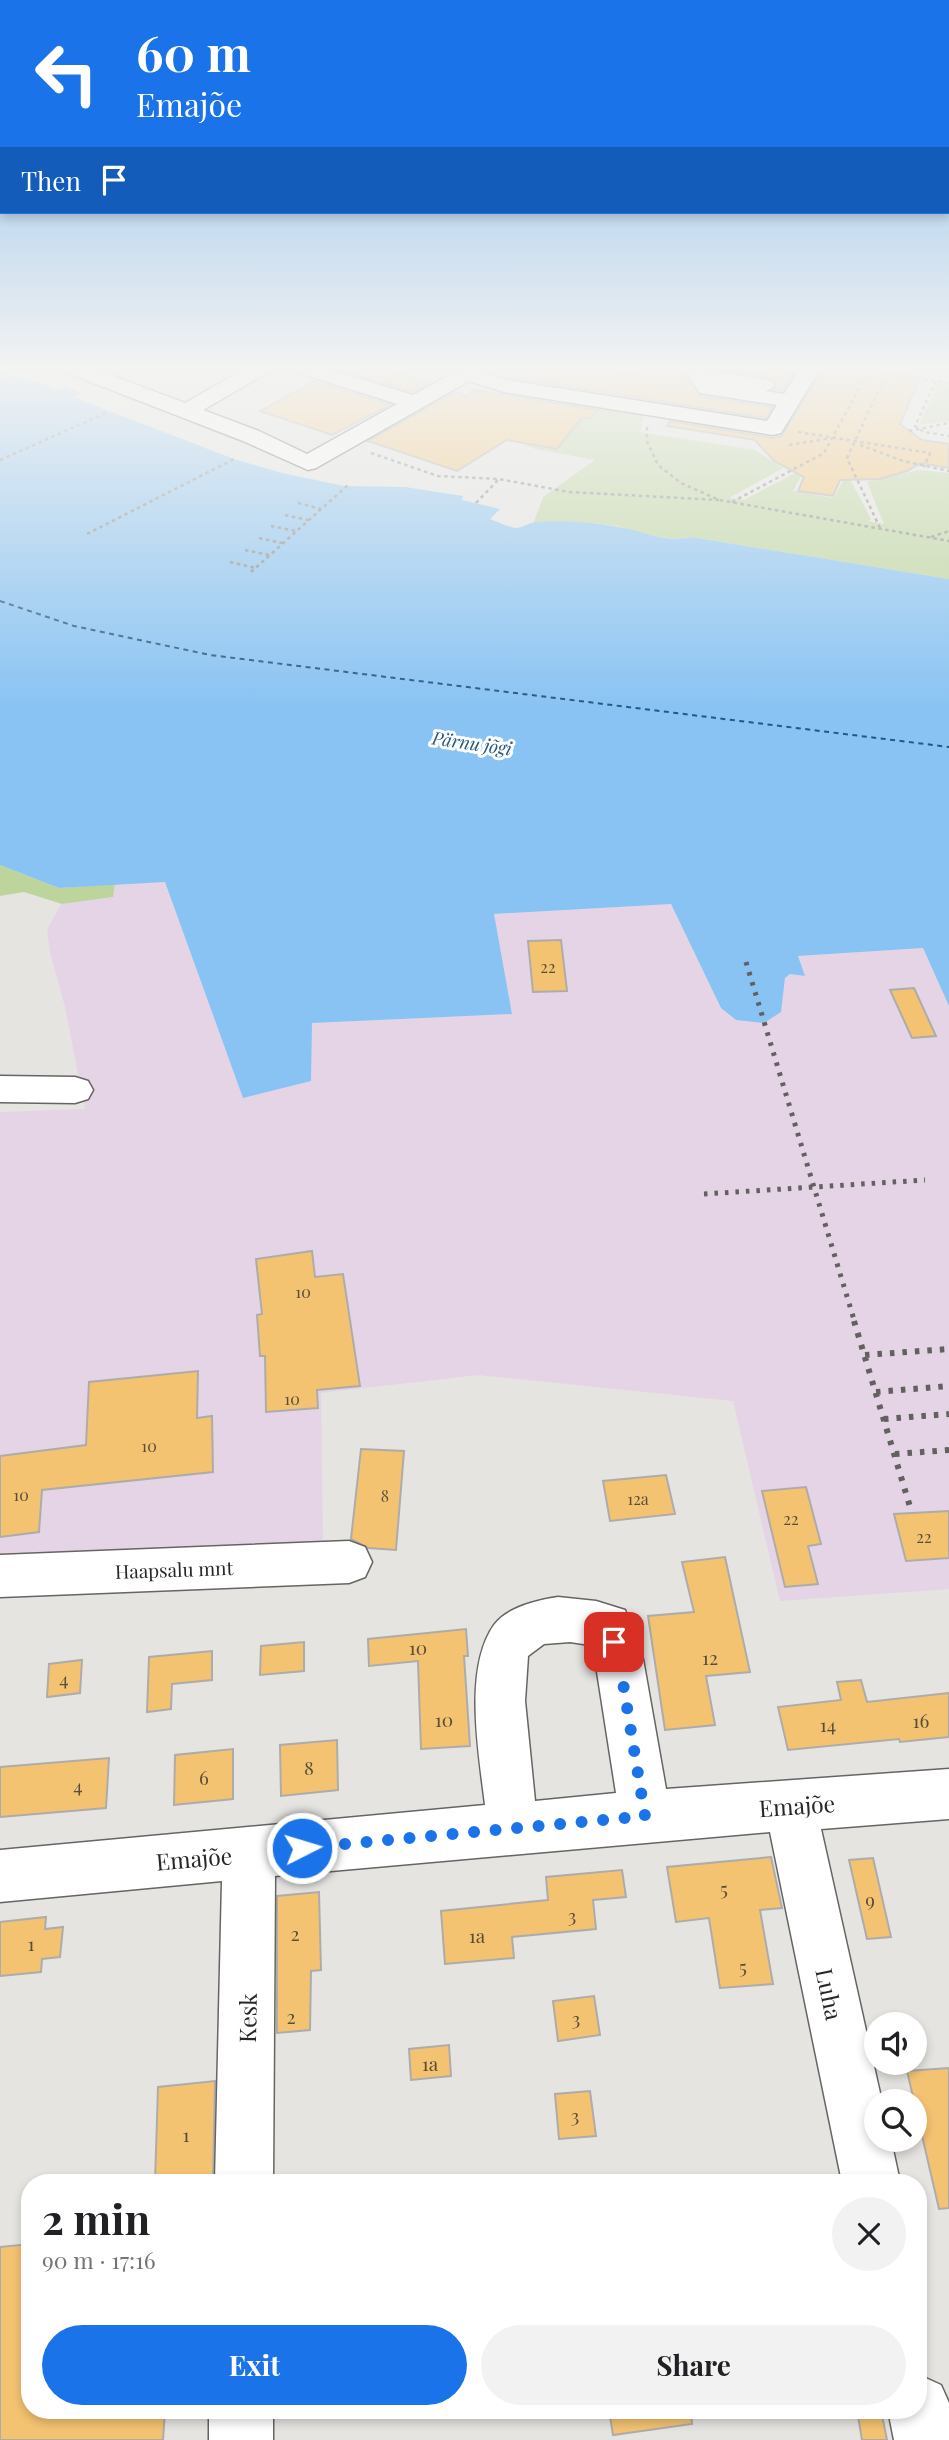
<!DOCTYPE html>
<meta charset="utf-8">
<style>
body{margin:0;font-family:"Playfair Display",serif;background:#f2f2f2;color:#202124;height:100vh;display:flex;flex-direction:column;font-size:26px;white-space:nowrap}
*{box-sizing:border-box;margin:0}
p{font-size:23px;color:#757577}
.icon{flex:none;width:38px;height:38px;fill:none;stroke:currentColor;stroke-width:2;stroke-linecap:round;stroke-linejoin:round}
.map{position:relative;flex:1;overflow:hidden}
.sheet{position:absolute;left:21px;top:2174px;width:906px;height:245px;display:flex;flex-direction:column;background:#fff;border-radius:28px;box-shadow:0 4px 10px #0003}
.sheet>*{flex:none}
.hud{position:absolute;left:0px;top:0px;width:950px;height:214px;box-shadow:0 4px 10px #0003;background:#1a73e8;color:#fff;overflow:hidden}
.tools{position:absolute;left:864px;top:2012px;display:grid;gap:14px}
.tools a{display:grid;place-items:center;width:63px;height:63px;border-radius:50%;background:#fff;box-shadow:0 4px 10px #0003;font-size:35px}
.pin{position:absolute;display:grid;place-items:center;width:60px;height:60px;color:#fff;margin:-30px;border-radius:14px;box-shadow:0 4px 10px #0006}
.me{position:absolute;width:77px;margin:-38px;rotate:85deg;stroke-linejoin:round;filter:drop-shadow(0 0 5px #0008)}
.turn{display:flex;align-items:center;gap:24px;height:147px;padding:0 21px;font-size:32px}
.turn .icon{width:91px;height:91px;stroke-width:2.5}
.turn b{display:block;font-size:49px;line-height:60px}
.then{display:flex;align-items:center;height:66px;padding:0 21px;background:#0003;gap:14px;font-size:26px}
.round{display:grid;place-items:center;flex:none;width:74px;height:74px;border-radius:37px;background:#f2f2f2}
.head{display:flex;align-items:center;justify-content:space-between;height:119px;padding:0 21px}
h1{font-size:42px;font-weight:700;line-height:52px}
.action{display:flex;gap:14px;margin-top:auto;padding:14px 21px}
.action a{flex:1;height:80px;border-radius:42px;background:#1a73e8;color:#fff;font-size:28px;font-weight:700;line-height:80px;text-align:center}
.action a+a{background:#f2f2f2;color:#202124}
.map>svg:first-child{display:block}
</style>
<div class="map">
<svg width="949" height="2440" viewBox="0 0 949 2440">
<rect width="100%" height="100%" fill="#e5e4e1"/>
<!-- industrial -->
<path fill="#e5d4e6" d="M 165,882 L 243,1097 L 311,1023 L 512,1014 L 493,914 L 671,904 L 721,1008 L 736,1020 L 781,1012 L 785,978 L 790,974 L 804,976 L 798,956 L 923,948 L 949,1006 L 949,1589 L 780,1601 L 733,1401 L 478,1375 L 321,1393 L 323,1545 L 0,1560 L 0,1112 L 85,1109 L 65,1007 L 50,952 L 47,930 L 61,904 L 113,897 L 115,884 Z"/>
<!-- built -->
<path fill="#dcdacf" d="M 310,366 L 461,366 L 406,397 Z"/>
<!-- green -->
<path fill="#bdd59d" d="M 938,383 L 949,385 L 949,421 L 919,425 Z
M 600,407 L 639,412 L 644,417 L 640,432 L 755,450 L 783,468 L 729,498 L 744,500 L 795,473 L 802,474 L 793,491 L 834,498 L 843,481 L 851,481 L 871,519 L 868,521 L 884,524 L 867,482 L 919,470 L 949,473 L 949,579 L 691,537 C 663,542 643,532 616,526 C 591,521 561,523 534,522 L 543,497 L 595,460 L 535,449 L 524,444 L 522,438 L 544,413 L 590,421 Z
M 0,865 L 59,888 L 115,884 L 113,897 L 62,904 L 24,892 L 0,896 Z"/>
<!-- water -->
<path fill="#89c3f3" d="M 0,369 L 59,390 L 65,387 L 82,393 L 73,397 L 234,459 L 282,473 L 344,486 L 405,487 L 463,496 L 462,500 L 500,509 L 490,519 C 498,522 508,527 516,528 C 523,528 530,522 536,522 C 562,520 593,522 618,527 C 647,531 660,543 691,537 L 949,579 L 949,1006 L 923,948 L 798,956 L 805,976 L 790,974 L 785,978 L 781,1012 L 764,1023 L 736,1020 L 721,1008 L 671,904 L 494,914 L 512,1014 L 312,1023 L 311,1081 L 243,1098 L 165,882 L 59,888 L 0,865 Z"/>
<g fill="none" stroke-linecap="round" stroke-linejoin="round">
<!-- ferry -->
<path stroke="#235880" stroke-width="2" stroke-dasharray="5 4.5" stroke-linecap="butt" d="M 0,601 L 74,626 L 210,655 L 949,747"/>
</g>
<!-- building -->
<path fill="#f4c372" stroke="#aeacaa" stroke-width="2" d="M 341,366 L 375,366 L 429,383 L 413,392 L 336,369 Z
M 525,366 L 564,369 L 574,366 L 626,374 L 641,374 L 647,366 L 776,366 L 781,373 L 793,375 L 783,391 L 774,390 L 776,383 L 764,376 L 698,366 L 690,368 L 686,373 L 700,396 L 773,407 L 766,418 L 514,378 Z
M 821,366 L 925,366 L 900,424 L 922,440 L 949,444 L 949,468 L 921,463 L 907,471 L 880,479 L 840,480 L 833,496 L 798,491 L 804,477 L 774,461 L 755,440 L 667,426 L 670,421 L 773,438 L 782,436 L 822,370 Z
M 315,381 L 390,405 L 332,435 L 260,411 Z
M 474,390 L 501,394 L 598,410 L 590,419 L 582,418 L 557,449 L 507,440 L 457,471 L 368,441 L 455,392 L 468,396 Z
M 561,940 L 567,991 L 533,992 L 528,941 Z
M 914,988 L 936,1036 L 912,1038 L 890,990 Z
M 312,1251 L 315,1277 L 343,1274 L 360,1386 L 317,1390 L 318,1408 L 266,1412 L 265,1356 L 260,1356 L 257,1315 L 262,1314 L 256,1259 Z
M 198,1371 L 197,1418 L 212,1416 L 213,1472 L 42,1490 L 39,1532 L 0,1537 L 0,1456 L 86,1445 L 89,1382 Z
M 361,1449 L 404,1451 L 396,1550 L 368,1548 L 351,1539 Z
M 666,1475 L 675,1514 L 610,1521 L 603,1481 Z
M 806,1487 L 821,1544 L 808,1546 L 818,1584 L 785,1587 L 762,1491 Z
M 949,1511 L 949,1558 L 906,1561 L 894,1514 Z
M 725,1557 L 750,1672 L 706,1676 L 715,1725 L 665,1730 L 648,1616 L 694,1612 L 682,1562 Z
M 466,1629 L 468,1656 L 464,1656 L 470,1746 L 421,1749 L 418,1661 L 369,1666 L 368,1639 Z
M 304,1642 L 304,1671 L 260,1675 L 261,1646 Z
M 212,1651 L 212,1680 L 172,1684 L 171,1709 L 147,1712 L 149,1657 Z
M 82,1660 L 80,1693 L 47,1697 L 49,1664 Z
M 861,1680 L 867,1702 L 949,1693 L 949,1737 L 900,1742 L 899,1739 L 788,1750 L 778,1707 L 841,1700 L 837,1682 Z
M 337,1740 L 338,1790 L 281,1796 L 280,1745 Z
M 233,1749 L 233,1799 L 174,1805 L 175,1755 Z
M 109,1758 L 106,1808 L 0,1817 L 0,1767 Z
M 771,1857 L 782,1908 L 760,1910 L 773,1984 L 720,1988 L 709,1918 L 676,1922 L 667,1867 Z
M 873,1858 L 891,1937 L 867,1939 L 849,1860 Z
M 622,1870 L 626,1897 L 593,1900 L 596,1929 L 512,1937 L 514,1958 L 445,1964 L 441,1911 L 548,1900 L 546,1877 Z
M 319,1892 L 321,1970 L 311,1971 L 310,2030 L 277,2033 L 277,1896 Z
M 46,1917 L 45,1929 L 63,1927 L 60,1957 L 42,1959 L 41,1972 L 0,1976 L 0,1922 Z
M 594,1996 L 600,2035 L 558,2041 L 553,2001 Z
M 449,2045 L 451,2076 L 411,2080 L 409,2049 Z
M 949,2068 L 949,2208 L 939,2209 L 907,2071 Z
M 215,2081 L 213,2182 L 155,2182 L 158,2087 Z
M 590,2091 L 596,2136 L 559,2139 L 555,2094 Z
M 30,2244 L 30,2410 L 165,2410 L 163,2440 L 0,2440 L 0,2247 Z
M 609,2410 L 691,2410 L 692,2424 L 613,2435 Z
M 857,2410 L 881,2410 L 887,2440 L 862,2440 Z"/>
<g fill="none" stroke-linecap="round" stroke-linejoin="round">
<!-- minor casing -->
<g stroke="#666563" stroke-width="3">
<path id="minor" d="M 57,366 L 86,366 L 185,403 L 250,366 L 275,366 L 272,370 L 203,410 L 259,431 L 307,454 L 397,404 L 290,370 L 287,366 L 318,366 L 413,395 L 466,366 L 491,366 L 484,373 L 507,380 L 767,421 L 777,405 L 700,393 L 688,375 L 691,371 L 698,369 L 764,379 L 771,381 L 774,385 L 771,389 L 765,391 L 784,394 L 797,373 L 782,370 L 779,366 L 818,366 L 820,369 L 781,433 L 773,435 L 504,392 L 469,381 L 316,468 L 308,470 L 243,441 L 60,370 Z
M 0,1076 L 75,1077 L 88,1081 L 93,1090 L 88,1099 L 75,1103 L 0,1102 Z
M 349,1541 L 365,1547 L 372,1562 L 365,1577 L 349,1583 L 0,1597 L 0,1555 Z
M 558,1597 L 596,1601 L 625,1610 L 643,1659 L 666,1789 L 949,1769 L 949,1819 L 821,1829 L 882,2102 L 877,2102 L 877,2140 L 891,2140 L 900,2182 L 842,2182 L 770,1832 L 275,1876 L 273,2182 L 215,2182 L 222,1881 L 0,1902 L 0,1850 L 485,1805 C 479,1754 463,1669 494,1625 C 507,1607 538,1600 558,1597 ZM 570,1642 L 590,1645 L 595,1659 L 616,1793 L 535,1801 L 525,1701 L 528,1656 L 544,1644 Z
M 919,2375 L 941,2385 L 949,2403 L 949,2440 L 894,2440 L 888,2410 L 919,2410 Z
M 209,2410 L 273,2410 L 273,2440 L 209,2440 Z"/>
</g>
<!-- path -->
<path stroke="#878785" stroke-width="2.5" stroke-dasharray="3.5 3.5" stroke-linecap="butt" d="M 399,366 L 421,373
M 834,366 L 949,383
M 936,381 L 915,426 L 924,432 L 949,436
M 0,383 L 19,376
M 647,427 L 647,441 L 658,465 L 681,483 L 719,500 L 949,541
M 909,431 L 949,423
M 798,432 L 930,453 L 924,467
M 789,445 L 832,438
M 860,445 L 903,461 L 949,471
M 371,453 L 438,476 L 499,479 L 569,492 L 719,500
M 0,460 L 108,412
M 732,502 L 824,453 L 871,366
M 298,503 L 321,509
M 476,503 L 498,480
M 285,515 L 308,520
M 271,526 L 296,531
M 880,528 L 847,458 L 890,366
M 87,534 L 234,459
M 931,537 L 949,531
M 259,538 L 282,543
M 245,550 L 269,555
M 230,562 L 256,568
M 251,572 L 348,485"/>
<!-- minor -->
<use href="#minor" fill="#fff" fill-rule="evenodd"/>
<!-- rail-far1 -->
<path stroke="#626160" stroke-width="5" stroke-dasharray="3.5 7" stroke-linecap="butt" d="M 746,962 L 855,1323
M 704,1194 L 925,1180"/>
<!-- rail -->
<path stroke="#626160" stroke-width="6" stroke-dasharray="4.5 8" stroke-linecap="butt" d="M 854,1321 L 911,1510
M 865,1355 L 949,1349
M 876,1392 L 949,1386
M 884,1419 L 949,1414
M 895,1454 L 949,1450"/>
</g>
<!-- sky -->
<linearGradient id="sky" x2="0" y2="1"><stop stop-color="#82baec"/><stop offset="0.52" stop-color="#f3f3f2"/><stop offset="1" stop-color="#f3f3f2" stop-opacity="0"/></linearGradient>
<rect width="949" height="708" fill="url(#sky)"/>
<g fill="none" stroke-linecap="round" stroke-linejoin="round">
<!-- route -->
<path stroke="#1a73e8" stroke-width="12" stroke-dasharray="0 21.6" d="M 302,1848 L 645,1816 L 619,1659 L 614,1642"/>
</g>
<g text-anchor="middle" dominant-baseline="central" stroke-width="6" stroke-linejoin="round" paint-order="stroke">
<!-- number labels -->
<g font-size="16" fill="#5a4e39">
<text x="548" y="966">22</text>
<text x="303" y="1291">10</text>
<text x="292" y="1398">10</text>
<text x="149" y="1445">10</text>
<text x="21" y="1494">10</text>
<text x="385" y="1495">8</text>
<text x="638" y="1498">12a</text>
<text x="791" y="1518">22</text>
<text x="924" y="1536">22</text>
</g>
<!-- far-water labels -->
<g font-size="18" font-style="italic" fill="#235880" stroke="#fff">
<text transform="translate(472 743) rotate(8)">Pärnu jõgi</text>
</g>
<!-- street labels -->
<g font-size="19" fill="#272726" stroke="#fff">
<text transform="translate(174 1569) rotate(-2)">Haapsalu mnt</text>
</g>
<!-- near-number labels -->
<g font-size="19" fill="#5a4e39">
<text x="418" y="1647">10</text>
<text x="710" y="1657">12</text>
<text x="64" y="1678">4</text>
<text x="444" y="1719">10</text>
<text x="921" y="1720">16</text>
<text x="828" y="1724">14</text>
<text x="309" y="1767">8</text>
<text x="204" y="1777">6</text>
<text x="78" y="1785">4</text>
<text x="724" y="1888">5</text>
<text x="870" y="1899">9</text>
<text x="572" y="1915">3</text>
<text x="295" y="1933">2</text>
<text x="477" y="1935">1a</text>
<text x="31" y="1943">1</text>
<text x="743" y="1966">5</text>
<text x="291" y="2016">2</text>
<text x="576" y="2018">3</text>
<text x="430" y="2063">1a</text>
<text x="575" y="2115">3</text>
<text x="186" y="2134">1</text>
</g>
<!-- near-street labels -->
<g font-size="23" fill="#272726" stroke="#fff">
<text transform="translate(797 1805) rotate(-4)">Emajõe</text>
<text transform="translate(194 1858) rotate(-5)">Emajõe</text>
<text transform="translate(830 1994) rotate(78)">Luha</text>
<text transform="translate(247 2018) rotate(-89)">Kesk</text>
</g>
</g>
</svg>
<div class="tools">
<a><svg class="icon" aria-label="sound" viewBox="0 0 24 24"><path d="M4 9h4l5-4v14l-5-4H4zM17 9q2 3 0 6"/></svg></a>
<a><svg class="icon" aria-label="search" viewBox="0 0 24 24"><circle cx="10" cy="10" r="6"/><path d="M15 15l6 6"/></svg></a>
</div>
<div class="pin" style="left:614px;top:1642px;background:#d93025"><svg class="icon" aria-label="arrive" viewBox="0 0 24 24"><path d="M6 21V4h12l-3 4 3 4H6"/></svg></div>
<svg class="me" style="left:302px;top:1848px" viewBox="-20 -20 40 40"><circle r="17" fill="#1a73e8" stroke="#fff" stroke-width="3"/><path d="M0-11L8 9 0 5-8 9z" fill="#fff"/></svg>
<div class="hud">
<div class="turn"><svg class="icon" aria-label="left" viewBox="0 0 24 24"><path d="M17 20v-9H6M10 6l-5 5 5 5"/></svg><div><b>60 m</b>Emajõe</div></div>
<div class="then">Then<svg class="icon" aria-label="arrive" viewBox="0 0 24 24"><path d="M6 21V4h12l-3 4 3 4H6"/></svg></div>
</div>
<section class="sheet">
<div class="head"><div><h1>2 min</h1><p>90 m · 17:16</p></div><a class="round"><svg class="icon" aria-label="close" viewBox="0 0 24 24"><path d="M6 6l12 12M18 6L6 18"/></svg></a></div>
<div class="action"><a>Exit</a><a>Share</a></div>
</section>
</div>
